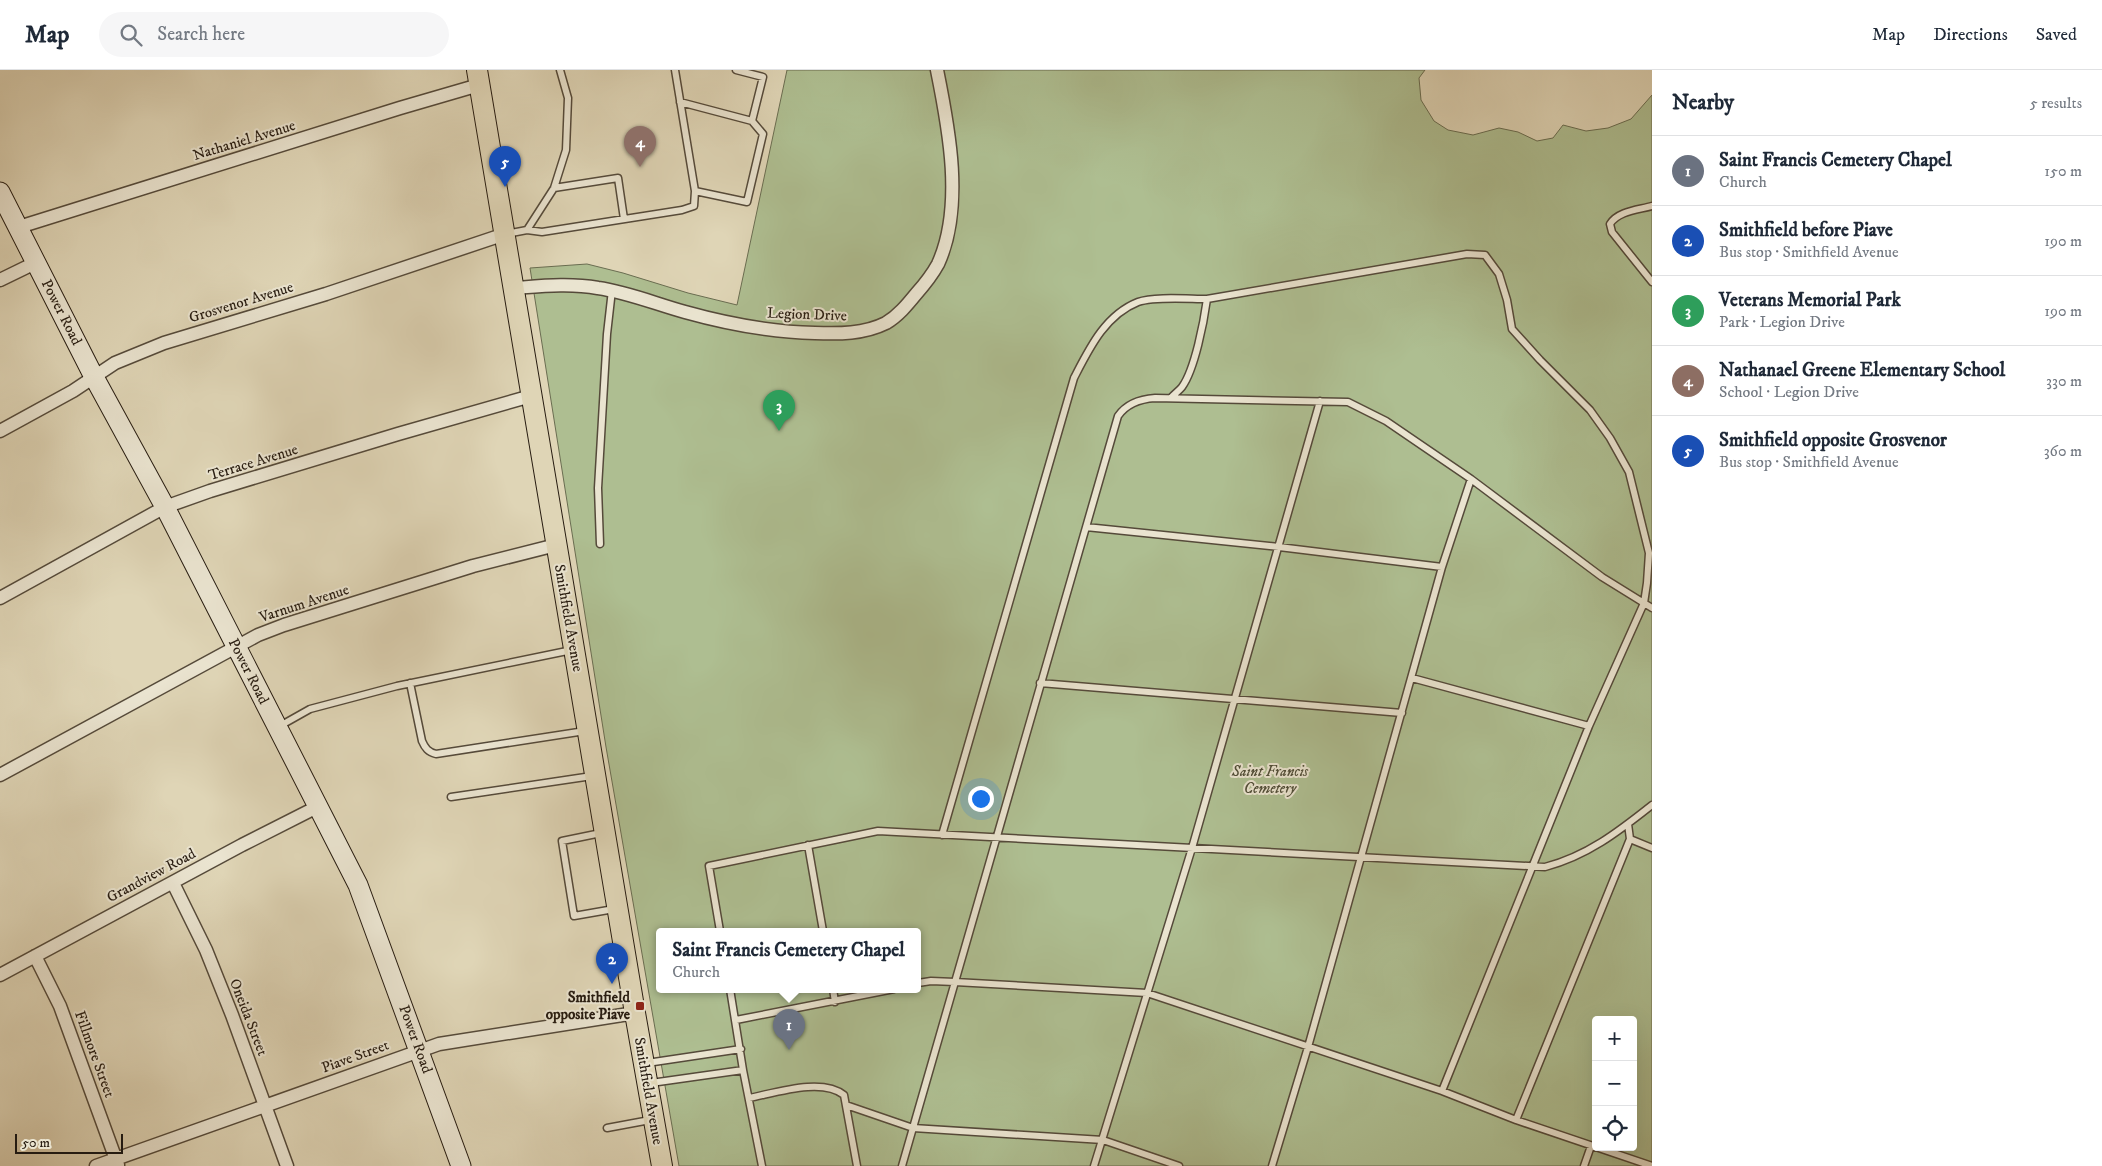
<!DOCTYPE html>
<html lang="en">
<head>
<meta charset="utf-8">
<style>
  :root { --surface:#fff; --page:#f6f6f7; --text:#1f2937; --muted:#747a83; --line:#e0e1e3; --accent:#2563eb }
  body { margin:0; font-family:"IM FELL DW Pica",serif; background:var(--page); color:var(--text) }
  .controls { position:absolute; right:15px; bottom:15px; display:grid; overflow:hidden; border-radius:5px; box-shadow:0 5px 20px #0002 }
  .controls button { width:45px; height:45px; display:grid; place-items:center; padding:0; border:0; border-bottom:1px solid var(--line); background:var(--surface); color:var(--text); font:25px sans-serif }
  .scale { position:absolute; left:15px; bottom:12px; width:108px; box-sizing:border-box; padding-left:5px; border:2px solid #271c11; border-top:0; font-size:14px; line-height:18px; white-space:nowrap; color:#271c11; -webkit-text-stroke:4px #eae4d0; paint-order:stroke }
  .you { position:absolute; left:980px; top:728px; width:18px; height:18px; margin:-12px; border:4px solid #fff; border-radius:50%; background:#1a73e8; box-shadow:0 0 0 8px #1a73e833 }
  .badge { display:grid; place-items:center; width:32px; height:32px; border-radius:50%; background:var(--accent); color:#fff; font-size:16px; font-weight:700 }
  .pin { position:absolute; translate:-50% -41px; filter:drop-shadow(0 1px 2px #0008) }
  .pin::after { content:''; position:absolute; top:26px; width:18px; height:15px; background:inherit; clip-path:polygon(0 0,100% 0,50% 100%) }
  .popup { position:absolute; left:656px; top:858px; width:265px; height:65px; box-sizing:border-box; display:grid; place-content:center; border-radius:5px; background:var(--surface); filter:drop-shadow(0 1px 4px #0005); font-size:16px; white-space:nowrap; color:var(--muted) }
  .popup b { font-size:19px; color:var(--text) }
  .popup::after { content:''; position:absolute; left:50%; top:100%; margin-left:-10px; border:10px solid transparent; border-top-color:var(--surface) }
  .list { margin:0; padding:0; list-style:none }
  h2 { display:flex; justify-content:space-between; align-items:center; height:65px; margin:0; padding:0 20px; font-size:21px }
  h2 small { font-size:16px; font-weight:400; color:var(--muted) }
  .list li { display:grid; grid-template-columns:32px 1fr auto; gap:15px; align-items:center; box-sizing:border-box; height:70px; padding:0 20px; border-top:1px solid var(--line) }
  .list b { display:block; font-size:19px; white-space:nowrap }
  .list p { margin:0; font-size:16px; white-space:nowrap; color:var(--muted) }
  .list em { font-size:16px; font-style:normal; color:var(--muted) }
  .icon { flex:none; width:28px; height:28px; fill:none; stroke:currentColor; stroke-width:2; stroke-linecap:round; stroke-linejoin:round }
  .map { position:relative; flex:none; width:1652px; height:1096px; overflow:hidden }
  header { display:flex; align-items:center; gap:30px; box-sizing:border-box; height:70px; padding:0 25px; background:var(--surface); border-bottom:1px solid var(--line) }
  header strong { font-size:24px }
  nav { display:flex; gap:28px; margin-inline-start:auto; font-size:18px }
  .search { width:350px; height:45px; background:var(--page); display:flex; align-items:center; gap:12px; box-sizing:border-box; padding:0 18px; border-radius:28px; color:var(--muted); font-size:19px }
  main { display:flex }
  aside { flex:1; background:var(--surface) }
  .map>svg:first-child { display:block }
  .green { fill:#aebe91; stroke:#6a6d51; fill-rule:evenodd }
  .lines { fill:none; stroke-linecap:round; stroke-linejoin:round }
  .service-casing { stroke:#554a3a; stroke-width:9 }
  .minor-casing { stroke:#554a3a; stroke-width:15 }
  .secondary-casing { stroke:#271c11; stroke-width:21 }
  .primary-casing { stroke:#271c11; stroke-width:22 }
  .service { stroke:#eae4d0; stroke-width:6 }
  .minor { stroke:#eae4d0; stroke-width:12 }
  .secondary { stroke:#eae4d0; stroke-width:19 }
  .primary { stroke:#dfd5b6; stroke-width:20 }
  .poi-dot { fill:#8f2418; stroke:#eae4d0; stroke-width:2 }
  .labels { text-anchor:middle; stroke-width:4; stroke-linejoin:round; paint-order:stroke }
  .street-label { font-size:15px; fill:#271c11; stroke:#eae4d0 }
  .park-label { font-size:15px; font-style:italic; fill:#504d37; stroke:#eae4d0 }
  .poi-label { font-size:15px; font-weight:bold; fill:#271c11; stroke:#eae4d0; text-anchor:end }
</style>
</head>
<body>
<header>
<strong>Map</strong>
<div class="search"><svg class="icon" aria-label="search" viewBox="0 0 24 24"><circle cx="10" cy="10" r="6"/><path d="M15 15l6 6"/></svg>Search here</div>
<nav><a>Map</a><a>Directions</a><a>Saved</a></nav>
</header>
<main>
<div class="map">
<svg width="1652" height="1096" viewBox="0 0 1652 1096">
  <rect width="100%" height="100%" fill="#dfd5b6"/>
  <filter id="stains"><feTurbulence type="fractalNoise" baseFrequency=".004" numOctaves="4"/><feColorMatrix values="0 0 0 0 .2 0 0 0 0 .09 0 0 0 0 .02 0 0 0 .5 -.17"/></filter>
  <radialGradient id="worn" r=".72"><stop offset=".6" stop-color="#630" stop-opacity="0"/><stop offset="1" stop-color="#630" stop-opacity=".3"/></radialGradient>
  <path class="green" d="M787,0H1425L1419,8L1421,30L1434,51L1448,60L1473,65L1499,58L1518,62L1537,71L1553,68L1563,55L1586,61L1608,58L1631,49L1652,25V1096H679L606,677L530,198L587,194L623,203L688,223L737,235ZM660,861H918V919H660ZM1596,950H1633V1077H1596Z"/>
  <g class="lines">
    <defs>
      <path id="service" d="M680,32L752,51L763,7L736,0
        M554,118L618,108L624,149
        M695,121L747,132L763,64L752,51
        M1652,136C1638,140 1618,141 1610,154L1612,162L1652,212
        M527,160L554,118L566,80L568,28L560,0
        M506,164L527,160L542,162L682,140L694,136L695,121L675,0
        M1171,328C1174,324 1179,321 1182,317C1195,299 1204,251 1207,229
        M1086,457L1279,477L1442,497L1471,409
        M600,474L598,418L607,264L612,220
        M1412,608L1589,656
        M410,613L422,671C425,678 428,682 436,684L585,661
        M1040,613L1402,643
        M278,657L310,639L397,616L572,580
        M451,727L592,706
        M1628,754L1630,769L1652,778
        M601,763L562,771L574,846L614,839
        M942,765L1074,308C1089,279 1105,245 1138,232C1154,226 1189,229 1207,229L1467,184L1485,185L1499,204L1507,230L1512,259L1540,290L1590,340L1610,368L1629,402L1649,483L1647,513L1644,533L1589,656L1442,1021
        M808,775L823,861
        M720,861L709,796L878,761L1545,797C1587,786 1618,762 1652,735
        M918,913L931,911L955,912L1147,923L1442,1021L1516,1050L1652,1096
        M730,919L743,1000L762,1096
        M833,919L835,932
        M736,950L894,919
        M647,993L741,979
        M651,1013L743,1000
        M749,1028C775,1023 822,1007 844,1025L857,1096
        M846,1035L913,1058L1103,1070L1179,1096
        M1516,1050L1630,769
        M607,1058L650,1050
        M902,1096L1118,346C1127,333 1140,329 1155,328L1348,332L1386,351L1471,409L1602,507L1652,538
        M1094,1096L1192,778L1320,331
        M1272,1096L1308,977L1442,497
        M1584,1096L1591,1076"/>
      <path id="minor" d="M19,157L400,38L479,15
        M0,210L37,192
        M515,218C542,216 570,213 598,218C627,222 656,234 685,242C728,254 771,262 815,263C839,264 864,264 886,253C898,246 907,235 916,224C924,215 932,205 938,194C964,137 949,59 937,0
        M0,361L73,321L115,293L164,273L326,224L505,164
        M0,528L165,437L210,421L398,364L531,326
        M0,705L258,565L284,555L473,496L556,475
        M173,813L206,880L232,945L287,1096
        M35,886L60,936L118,1095
        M0,905L242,775L319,736
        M96,1096L439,974L635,943"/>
      <path id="secondary" d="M0,122L94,307L165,437L358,815L461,1096"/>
      <path id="primary" d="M477,0L635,943L662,1096"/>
    </defs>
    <use href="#service" class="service-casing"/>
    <use href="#minor" class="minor-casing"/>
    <use href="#secondary" class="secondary-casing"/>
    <use href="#primary" class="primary-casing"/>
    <use href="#service" class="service"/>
    <use href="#minor" class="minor"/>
    <use href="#secondary" class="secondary"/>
    <use href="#primary" class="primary"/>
  </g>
  <rect class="poi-dot" x="635" y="931" width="10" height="10" rx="2.5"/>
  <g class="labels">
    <g class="street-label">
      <text transform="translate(244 70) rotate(-17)" y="5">Nathaniel Avenue</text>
      <text transform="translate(241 232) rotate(-17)" y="5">Grosvenor Avenue</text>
      <text transform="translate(62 242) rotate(63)" y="5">Power Road</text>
      <text transform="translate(807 244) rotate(2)" y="5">Legion Drive</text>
      <text transform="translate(253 392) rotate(-17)" y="5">Terrace Avenue</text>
      <text transform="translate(304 533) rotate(-18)" y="5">Varnum Avenue</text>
      <text transform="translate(569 548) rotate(80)" y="5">Smithfield Avenue</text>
      <text transform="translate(249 601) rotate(63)" y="5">Power Road</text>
      <text transform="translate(151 805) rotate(-28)" y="5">Grandview Road</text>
      <text transform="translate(249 947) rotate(69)" y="5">Oneida Street</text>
      <text transform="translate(416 969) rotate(70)" y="5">Power Road</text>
      <text transform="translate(95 984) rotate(70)" y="5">Fillmore Street</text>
      <text transform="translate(355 986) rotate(-20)" y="5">Piave Street</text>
      <text transform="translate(649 1021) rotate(80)" y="5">Smithfield Avenue</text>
    </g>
    <g class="park-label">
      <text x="1270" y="706">Saint Francis<tspan x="1270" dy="17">Cemetery</tspan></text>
    </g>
    <g class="poi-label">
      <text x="630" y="932">Smithfield<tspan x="630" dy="17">opposite Piave</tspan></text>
    </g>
  </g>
  <rect width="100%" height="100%" filter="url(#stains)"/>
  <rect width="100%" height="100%" fill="url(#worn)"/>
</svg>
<div class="controls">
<button>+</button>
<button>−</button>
<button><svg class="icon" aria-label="locate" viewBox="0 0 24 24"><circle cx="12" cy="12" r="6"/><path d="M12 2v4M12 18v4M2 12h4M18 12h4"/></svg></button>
</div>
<div class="scale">50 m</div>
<div class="you"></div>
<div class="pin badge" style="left:789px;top:980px;background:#6b7280">1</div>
<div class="popup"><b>Saint Francis Cemetery Chapel</b>Church</div>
<div class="pin badge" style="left:612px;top:914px;background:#1a4fb4">2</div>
<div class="pin badge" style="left:779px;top:361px;background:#2e9e5b">3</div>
<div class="pin badge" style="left:640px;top:97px;background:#8d6e63">4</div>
<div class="pin badge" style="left:505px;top:117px;background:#1a4fb4">5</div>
</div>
<aside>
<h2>Nearby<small>5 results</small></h2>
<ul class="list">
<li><span class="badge" style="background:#6b7280">1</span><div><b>Saint Francis Cemetery Chapel</b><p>Church</p></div><em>150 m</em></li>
<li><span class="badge" style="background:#1a4fb4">2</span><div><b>Smithfield before Piave</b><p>Bus stop · Smithfield Avenue</p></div><em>190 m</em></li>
<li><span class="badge" style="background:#2e9e5b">3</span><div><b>Veterans Memorial Park</b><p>Park · Legion Drive</p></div><em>190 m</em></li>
<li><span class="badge" style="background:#8d6e63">4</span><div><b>Nathanael Greene Elementary School</b><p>School · Legion Drive</p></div><em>330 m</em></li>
<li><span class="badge" style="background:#1a4fb4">5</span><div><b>Smithfield opposite Grosvenor</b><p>Bus stop · Smithfield Avenue</p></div><em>360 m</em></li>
</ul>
</aside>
</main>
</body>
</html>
